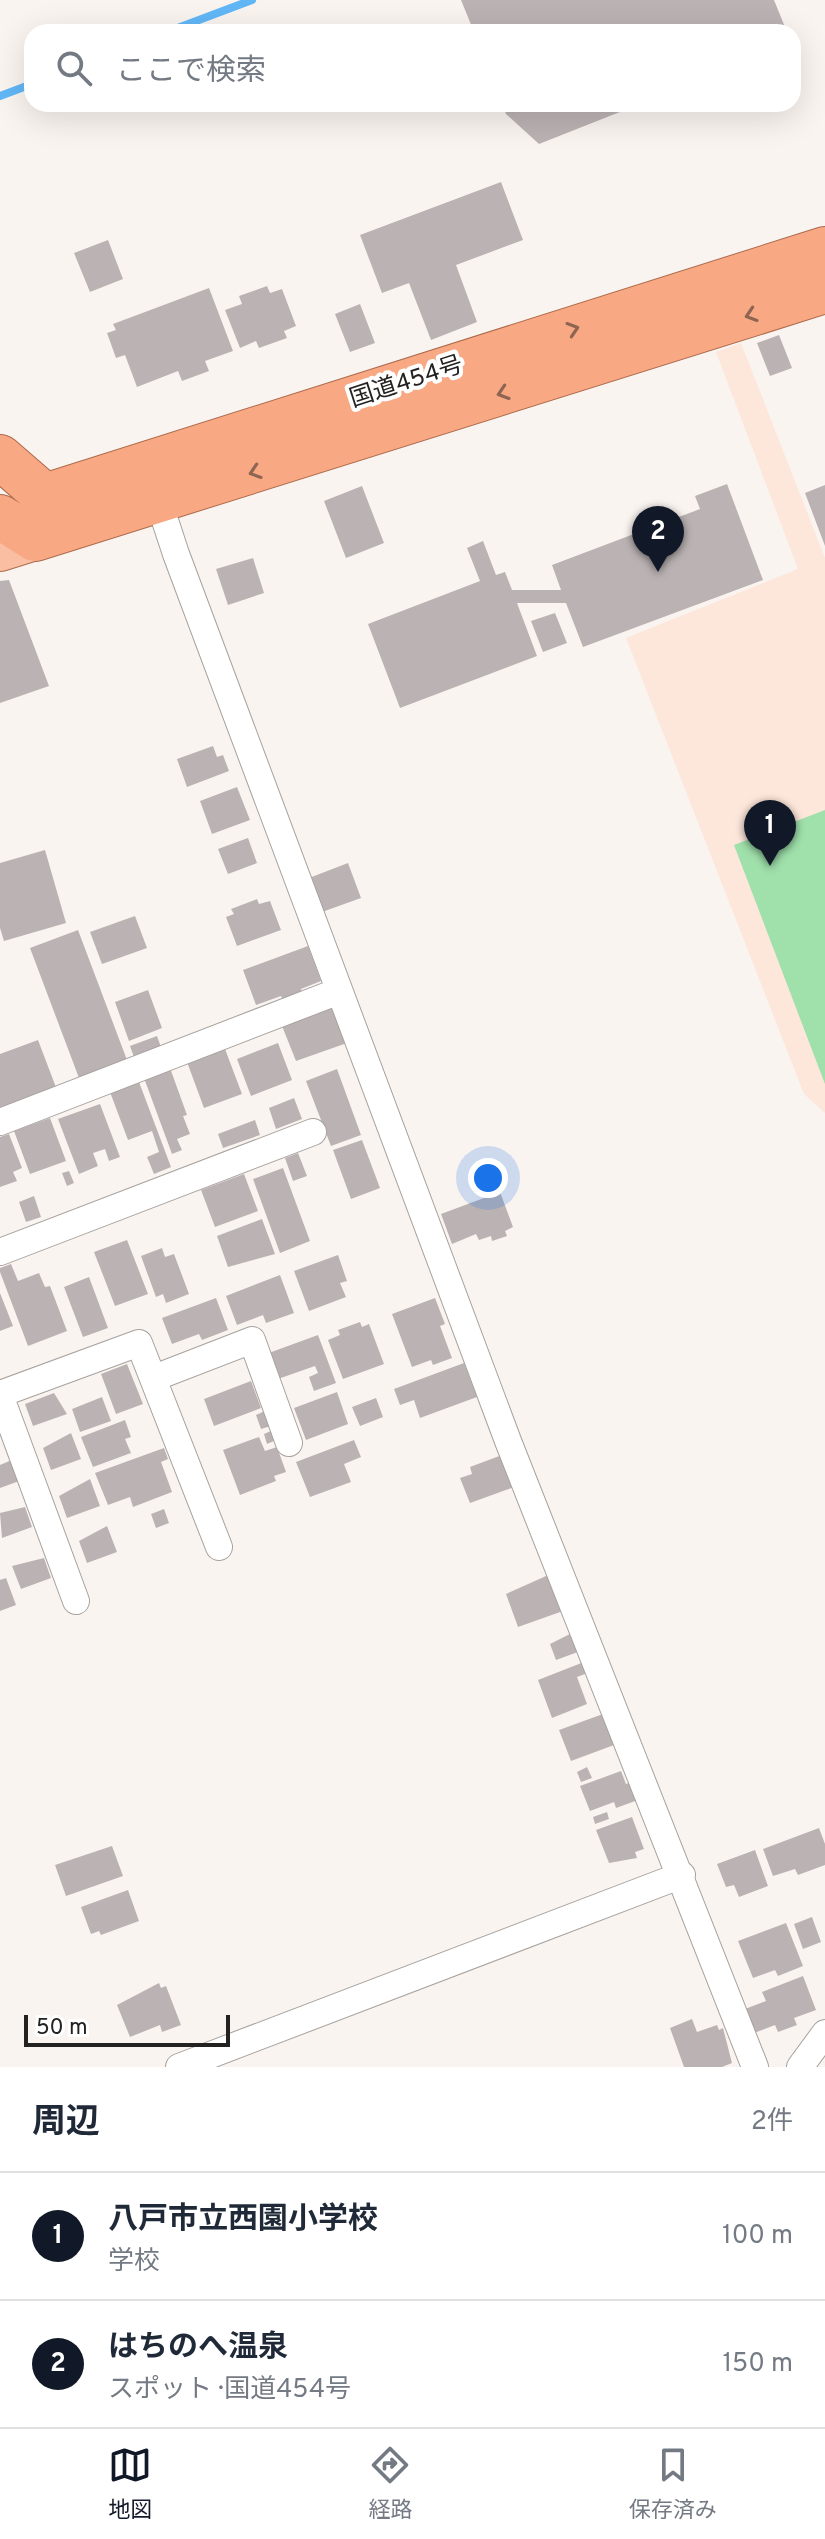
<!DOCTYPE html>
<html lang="ja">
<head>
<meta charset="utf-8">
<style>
  :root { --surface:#fff; --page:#f2f2f3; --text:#1f2937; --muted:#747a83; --line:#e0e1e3; --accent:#111827 }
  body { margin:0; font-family:Overpass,"Noto Sans JP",sans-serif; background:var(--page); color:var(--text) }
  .scale { position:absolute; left:24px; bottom:20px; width:206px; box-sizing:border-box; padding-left:8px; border:4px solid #242220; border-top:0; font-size:22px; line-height:28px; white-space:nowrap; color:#242220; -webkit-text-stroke:6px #fff; paint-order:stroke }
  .you { position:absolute; left:488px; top:1178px; width:28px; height:28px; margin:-20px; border:6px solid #fff; border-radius:50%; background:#1a73e8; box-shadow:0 0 0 12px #1a73e833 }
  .badge { display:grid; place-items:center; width:52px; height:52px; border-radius:50%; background:var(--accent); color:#fff; font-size:26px; font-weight:700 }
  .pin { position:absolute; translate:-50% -66px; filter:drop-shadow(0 2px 4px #0008) }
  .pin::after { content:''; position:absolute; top:42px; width:28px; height:24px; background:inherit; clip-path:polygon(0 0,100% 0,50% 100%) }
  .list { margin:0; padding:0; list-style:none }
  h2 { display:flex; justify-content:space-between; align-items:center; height:104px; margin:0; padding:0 32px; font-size:34px }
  h2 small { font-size:26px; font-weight:400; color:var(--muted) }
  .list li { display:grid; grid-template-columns:52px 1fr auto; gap:24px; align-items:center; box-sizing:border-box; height:128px; padding:0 32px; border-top:2px solid var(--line) }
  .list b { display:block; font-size:30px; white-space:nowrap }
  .list p { margin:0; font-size:26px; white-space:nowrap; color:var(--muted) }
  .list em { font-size:26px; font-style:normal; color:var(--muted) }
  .icon { flex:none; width:44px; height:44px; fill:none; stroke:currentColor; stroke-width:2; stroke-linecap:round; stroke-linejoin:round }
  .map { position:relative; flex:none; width:825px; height:2067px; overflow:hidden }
  .search { position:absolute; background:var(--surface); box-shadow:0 8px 32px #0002; left:24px; right:24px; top:24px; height:88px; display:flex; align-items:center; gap:20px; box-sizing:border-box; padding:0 28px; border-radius:24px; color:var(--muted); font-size:30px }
  .sheet { height:360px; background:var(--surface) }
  nav { display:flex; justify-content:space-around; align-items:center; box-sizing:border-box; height:112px; border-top:2px solid var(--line); background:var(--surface); font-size:22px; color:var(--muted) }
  nav a { display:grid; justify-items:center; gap:4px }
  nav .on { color:var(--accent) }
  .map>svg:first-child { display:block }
  .education { fill:#fde6da }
  .green { fill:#9fe0ab }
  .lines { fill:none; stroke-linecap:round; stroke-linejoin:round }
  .stream { stroke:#61b7f6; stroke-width:8 }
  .building { fill:#bbb3b3 }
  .minor-casing { stroke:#a7a29e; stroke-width:28 }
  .primary-casing { stroke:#ac6b4c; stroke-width:44 }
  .trunk-casing { stroke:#ac6b4c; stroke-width:46 }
  .minor { stroke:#fff; stroke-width:26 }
  .primary { stroke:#fabea2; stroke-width:42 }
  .trunk { stroke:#f8a883; stroke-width:44 }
  .oneway { stroke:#8e6552 }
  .labels { text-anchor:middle; stroke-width:8; stroke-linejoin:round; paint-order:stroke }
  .street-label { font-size:24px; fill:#242220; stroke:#fff }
</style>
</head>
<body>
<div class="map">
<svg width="825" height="2067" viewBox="0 0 825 2067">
  <rect width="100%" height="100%" fill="#faf4f0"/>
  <path class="education" d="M741,343L825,558V1113L804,1094L626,638L798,569L716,352Z"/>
  <path class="green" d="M825,810V1084L734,845Z"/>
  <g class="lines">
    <path class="stream" d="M167,32L252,0
      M0,96L32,84"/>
  </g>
  <path class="building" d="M461,0H774L787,32H474Z
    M502,104H640L539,144L506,114Z
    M501,182L523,240L456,265L477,322L431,340L409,283L382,293L360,235Z
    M108,240L123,279L90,292L74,253Z
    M267,286L270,293L282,289L296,326L284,331L287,338L259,348L256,341L240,348L225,310L242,304L239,296Z
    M209,288L233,351L205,361L209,371L182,381L178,371L137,387L125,355L116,358L107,333L116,330L113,324Z
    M360,304L375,343L350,352L335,314Z
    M779,335L792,368L770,376L757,343Z
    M727,484L763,580L583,647L566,603H517L537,656L400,708L368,624L480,581L467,548L483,541L496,575L505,572L512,590H561L552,565L700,509L695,496Z
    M825,485V546L805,493Z
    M362,486L384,543L346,558L324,501Z
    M253,558L264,593L228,605L216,569Z
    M9,580L49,686L0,703V581Z
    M555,613L567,643L543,652L531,621Z
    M213,746L217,757L223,755L229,771L187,787L177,759Z
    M237,787L250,820L212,834L200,801Z
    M248,838L257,863L228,874L218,849Z
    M45,850L66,923L4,941L0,928V863Z
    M348,863L361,898L322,912L309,878Z
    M257,899L259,904L270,901L281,930L237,946L226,917L234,914L231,909Z
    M135,916L147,948L102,964L90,932Z
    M78,930L127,1060L79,1078L30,948Z
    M308,946L321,981L301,989L302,994L283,1001L281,996L256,1005L243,970Z
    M148,990L162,1028L129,1041L115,1002Z
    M333,1007L347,1043L296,1061L282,1026Z
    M157,1036L162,1050L135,1060L130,1046Z
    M38,1040L57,1090L0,1111V1054Z
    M278,1043L292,1080L251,1096L237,1059Z
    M225,1049L242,1094L204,1108L187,1062Z
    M170,1068L187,1115L183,1116L190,1134L177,1139L182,1150L172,1154L144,1078Z
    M337,1069L361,1135L331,1146L306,1081Z
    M139,1082L171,1167L154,1174L147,1157L159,1152L152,1131L128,1140L110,1092Z
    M294,1098L302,1119L276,1129L269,1108Z
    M100,1104L120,1157L109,1161L105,1149L93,1153L98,1166L79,1174L58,1119Z
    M50,1118L66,1161L30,1174L14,1131Z
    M255,1120L260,1135L223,1148L218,1134Z
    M9,1134L22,1168L13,1172L17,1181L0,1187V1137Z
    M362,1140L380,1188L351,1199L333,1150Z
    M298,1153L307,1176L293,1181L285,1158Z
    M283,1168L310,1241L280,1253L253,1179Z
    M69,1171L74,1183L67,1186L62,1173Z
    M244,1174L258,1211L215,1227L201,1190Z
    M500,1192L513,1227L505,1231L507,1236L492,1241L491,1236L479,1240L476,1234L452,1244L441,1214Z
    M34,1196L41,1217L26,1222L19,1202Z
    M262,1219L275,1254L228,1267L217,1236Z
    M127,1240L148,1294L115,1306L94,1252Z
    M162,1248L165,1257L174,1254L189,1294L166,1303L163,1294L156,1297L141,1256Z
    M338,1255L347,1281L340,1283L346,1297L309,1311L294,1271Z
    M11,1264L18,1281L39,1273L45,1287L50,1286L67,1331L28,1346L0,1272V1268Z
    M280,1275L294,1313L266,1323L263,1315L237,1325L226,1296Z
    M89,1277L108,1328L83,1337L64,1287Z
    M0,1293L13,1326L0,1331Z
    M216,1298L228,1330L202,1340L199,1334L172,1344L162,1318Z
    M435,1298L445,1324L440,1326L452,1358L433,1365L431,1360L412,1367L392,1314Z
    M360,1322L362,1327L369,1324L384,1364L343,1379L328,1340L340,1335L338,1330Z
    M318,1335L336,1383L314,1391L309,1377L318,1373L315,1366L275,1380L266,1354Z
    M464,1363L477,1397L420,1418L414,1400L400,1405L394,1389Z
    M127,1364L143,1404L116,1414L101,1374Z
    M251,1381L261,1408L214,1426L204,1399Z
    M337,1392L348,1424L306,1440L294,1408Z
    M54,1393L67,1414L33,1426L25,1404Z
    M102,1397L111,1421L80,1432L72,1409Z
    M376,1398L383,1417L360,1426L352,1407Z
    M265,1411L271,1426L261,1429L256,1415Z
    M125,1420L131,1437L125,1439L131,1453L93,1467L81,1437Z
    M271,1431L274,1441L267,1444L264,1434Z
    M71,1433L81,1459L51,1470L43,1448Z
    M259,1437L265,1451L277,1447L286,1472L274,1476L276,1481L240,1495L223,1450Z
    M354,1440L361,1457L344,1464L351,1482L310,1497L296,1462Z
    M164,1448L168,1459L161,1462L172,1492L133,1507L130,1497L108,1505L95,1473Z
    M502,1455L514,1487L470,1503L460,1478L472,1474L470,1467Z
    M14,1459L22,1480L0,1488V1465Z
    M90,1479L100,1506L67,1518L59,1496Z
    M25,1507L32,1527L2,1538L0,1513Z
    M164,1509L169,1523L156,1528L151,1514Z
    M107,1526L117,1552L87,1563L79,1541Z
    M44,1558L51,1578L21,1589L12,1566Z
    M555,1572L563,1611L518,1627L506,1594Z
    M6,1578L16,1605L0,1611V1580Z
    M578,1630L586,1649L556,1660L550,1644Z
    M589,1660L593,1671L577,1677L587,1704L552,1718L538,1680Z
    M603,1714L614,1745L571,1761L559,1730Z
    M587,1767L592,1778L581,1782L577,1772Z
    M621,1771L626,1784L632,1782L638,1800L616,1808L614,1802L590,1811L580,1786Z
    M607,1812L609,1819L595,1824L593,1817Z
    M632,1817L644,1849L635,1852L637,1858L609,1863L596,1830Z
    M819,1828L825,1844V1865L798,1875L795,1869L773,1876L763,1849Z
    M112,1846L123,1876L66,1896L55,1865Z
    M755,1850L768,1886L739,1897L734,1885L726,1887L717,1864Z
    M128,1890L139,1921L101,1935L99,1931L91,1934L81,1907Z
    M812,1917L821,1942L803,1949L794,1924Z
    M786,1923L803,1966L778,1976L775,1970L753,1978L738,1941Z
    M803,1976L816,2010L794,2018L797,2025L778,2032L775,2025L754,2033L745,2009L766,2001L762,1992Z
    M159,1983L161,1988L166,1986L181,2025L162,2032L160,2025L130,2037L117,2005Z
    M692,2019L697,2032L717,2025L719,2030L723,2028L732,2063L722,2067H684L670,2028Z"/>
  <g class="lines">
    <defs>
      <path id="minor" d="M155,490L176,554L508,1441L755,2067
        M0,1122L339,991
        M0,1252L313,1132
        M154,1378L252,1340L289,1443
        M0,1394L139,1343L219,1547
        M0,1395L76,1601
        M179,2067L682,1875
        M800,2067L825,2033"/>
      <path id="primary" d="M0,550L35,539L41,513"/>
      <path id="trunk" d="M0,457L45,496L825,249
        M0,517L35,539L825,291"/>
    </defs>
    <use href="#minor" class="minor-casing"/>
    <use href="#primary" class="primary-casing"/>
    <use href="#trunk" class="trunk-casing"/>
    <use href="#minor" class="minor"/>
    <use href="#primary" class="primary"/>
    <use href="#trunk" class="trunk"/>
  </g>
  <defs><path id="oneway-chevron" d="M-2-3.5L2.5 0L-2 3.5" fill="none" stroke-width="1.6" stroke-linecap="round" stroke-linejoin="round" transform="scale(2)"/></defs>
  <g class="oneway">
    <use href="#oneway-chevron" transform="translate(751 315) rotate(162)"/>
    <use href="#oneway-chevron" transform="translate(573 329) rotate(-18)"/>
    <use href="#oneway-chevron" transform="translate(503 393) rotate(162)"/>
    <use href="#oneway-chevron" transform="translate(255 472) rotate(162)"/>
  </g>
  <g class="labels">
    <g class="street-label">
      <text transform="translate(406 381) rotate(-18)" y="8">国道454号</text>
    </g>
  </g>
</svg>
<div class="scale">50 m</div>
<div class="you"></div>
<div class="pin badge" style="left:770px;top:866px">1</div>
<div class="pin badge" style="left:658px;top:572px">2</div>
<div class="search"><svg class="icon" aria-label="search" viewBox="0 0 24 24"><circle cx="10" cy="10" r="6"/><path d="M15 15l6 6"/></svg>ここで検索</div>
</div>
<section class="sheet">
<h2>周辺<small>2件</small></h2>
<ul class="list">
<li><span class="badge">1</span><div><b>八戸市立西園小学校</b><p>学校</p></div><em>100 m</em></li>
<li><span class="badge">2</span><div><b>はちのへ温泉</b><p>スポット · 国道454号</p></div><em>150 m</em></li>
</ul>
</section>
<nav>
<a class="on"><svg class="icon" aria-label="map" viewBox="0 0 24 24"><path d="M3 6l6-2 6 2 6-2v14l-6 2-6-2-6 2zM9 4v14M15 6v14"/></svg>地図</a>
<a><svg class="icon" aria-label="directions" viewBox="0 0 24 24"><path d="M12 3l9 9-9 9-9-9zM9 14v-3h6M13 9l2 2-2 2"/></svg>経路</a>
<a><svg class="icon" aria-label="saved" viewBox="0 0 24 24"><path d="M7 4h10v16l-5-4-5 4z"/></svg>保存済み</a>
</nav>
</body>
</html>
